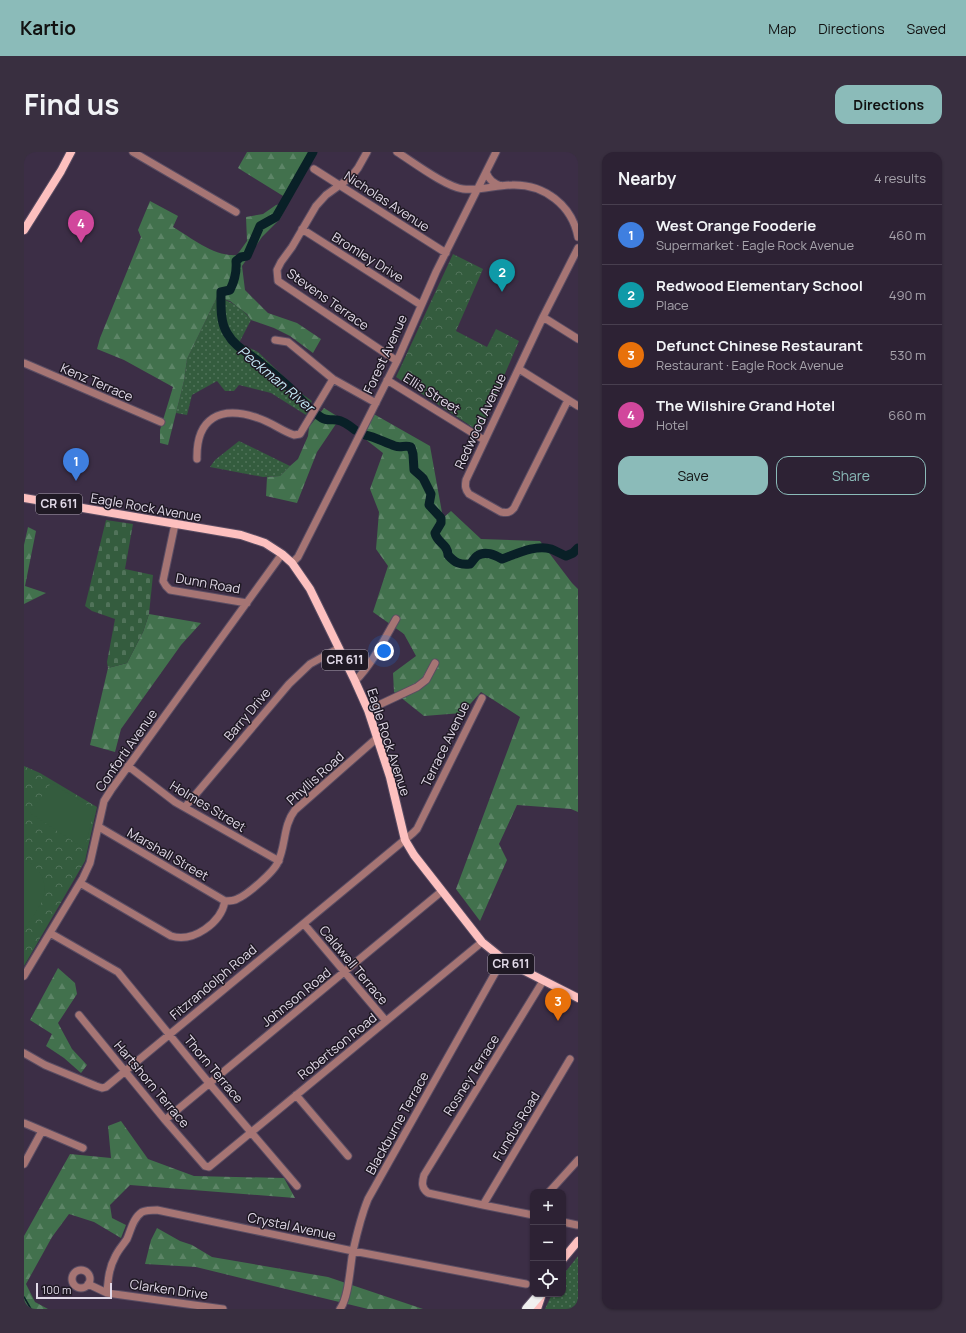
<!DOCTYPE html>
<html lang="en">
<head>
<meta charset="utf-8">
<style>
  :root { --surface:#2d2234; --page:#392f40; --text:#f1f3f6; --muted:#a7a4ac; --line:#483f4f; --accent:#8bbbb9 }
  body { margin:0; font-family:Manrope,sans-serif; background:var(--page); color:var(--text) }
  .controls { position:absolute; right:12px; bottom:12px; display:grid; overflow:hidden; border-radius:8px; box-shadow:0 1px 3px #0004 }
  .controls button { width:36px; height:36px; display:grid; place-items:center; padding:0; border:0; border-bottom:1px solid var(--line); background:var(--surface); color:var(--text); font:20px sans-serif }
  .scale { position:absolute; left:12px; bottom:10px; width:76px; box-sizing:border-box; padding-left:4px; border:2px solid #e1d9e8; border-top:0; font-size:11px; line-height:14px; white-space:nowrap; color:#e1d9e8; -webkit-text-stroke:3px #1f1924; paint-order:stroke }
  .you { position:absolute; left:360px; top:499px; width:14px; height:14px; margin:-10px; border:3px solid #fff; border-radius:50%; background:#1a73e8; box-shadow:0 0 0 6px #1a73e833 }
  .badge { display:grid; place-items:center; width:26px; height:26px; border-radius:50%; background:var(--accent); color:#fff; font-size:13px; font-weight:700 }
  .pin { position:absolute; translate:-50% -33px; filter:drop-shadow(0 1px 2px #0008) }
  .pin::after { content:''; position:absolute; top:21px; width:14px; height:12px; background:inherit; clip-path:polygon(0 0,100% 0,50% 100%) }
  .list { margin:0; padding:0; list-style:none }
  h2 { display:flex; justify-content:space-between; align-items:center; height:52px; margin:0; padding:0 16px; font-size:17px }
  h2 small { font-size:13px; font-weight:400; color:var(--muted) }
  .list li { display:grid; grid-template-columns:26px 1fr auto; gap:12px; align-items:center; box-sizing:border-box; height:60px; padding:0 16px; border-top:1px solid var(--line) }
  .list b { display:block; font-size:15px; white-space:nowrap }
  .list p { margin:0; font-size:13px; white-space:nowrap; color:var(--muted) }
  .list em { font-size:13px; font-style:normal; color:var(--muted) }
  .actions { display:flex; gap:8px; padding:12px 16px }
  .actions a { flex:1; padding:9px 0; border:1px solid var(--accent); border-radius:12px; text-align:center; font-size:14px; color:var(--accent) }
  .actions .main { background:var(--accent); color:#111 }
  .icon { flex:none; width:22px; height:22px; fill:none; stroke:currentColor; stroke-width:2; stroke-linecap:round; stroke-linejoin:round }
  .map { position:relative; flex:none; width:554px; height:1157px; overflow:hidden; border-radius:12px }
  header { display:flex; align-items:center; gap:24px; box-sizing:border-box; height:56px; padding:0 20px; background:var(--accent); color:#111 }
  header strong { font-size:19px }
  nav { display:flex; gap:22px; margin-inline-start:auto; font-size:14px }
  .intro { display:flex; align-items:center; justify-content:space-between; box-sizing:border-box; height:96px; padding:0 24px }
  h1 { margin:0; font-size:28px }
  .button { padding:10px 18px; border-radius:12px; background:var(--accent); color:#111; font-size:14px; font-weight:700 }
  main { display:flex; gap:24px; padding:0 24px }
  aside { flex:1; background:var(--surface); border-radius:12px; box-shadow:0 1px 3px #0004 }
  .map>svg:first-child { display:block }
  .grass { fill:url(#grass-dots) }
  .forest { fill:url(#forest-firs) }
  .cemetery { fill:url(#cemetery-stones) }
  .park { fill:url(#park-crowns) }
  .pitch { fill:#345c3e }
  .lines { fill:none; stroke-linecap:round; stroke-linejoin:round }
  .stream { stroke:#092027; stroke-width:1.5 }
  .river { stroke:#092027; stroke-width:9 }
  .minor-casing { stroke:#5a4d63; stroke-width:9 }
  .major-casing { stroke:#5a4d63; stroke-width:10 }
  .highway-casing { stroke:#5a4d63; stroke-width:12 }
  .minor { stroke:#a67574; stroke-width:7 }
  .major { stroke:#fdc0bf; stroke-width:8 }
  .highway { stroke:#f0f0f0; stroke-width:10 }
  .labels { text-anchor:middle; stroke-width:3; stroke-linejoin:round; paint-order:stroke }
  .shield { fill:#1f1924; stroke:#a79fad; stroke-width:1 }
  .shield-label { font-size:12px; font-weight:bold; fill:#e1d9e8 }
  .street-label { font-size:13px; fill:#e1d9e8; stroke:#1f1924 }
  .water-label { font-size:14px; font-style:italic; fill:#c3e9f6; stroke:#1f1924 }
</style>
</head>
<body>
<header>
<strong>Kartio</strong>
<nav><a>Map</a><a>Directions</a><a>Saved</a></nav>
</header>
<div class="intro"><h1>Find us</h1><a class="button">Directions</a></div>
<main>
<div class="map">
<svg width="554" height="1157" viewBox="0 0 554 1157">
  <defs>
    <pattern id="grass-dots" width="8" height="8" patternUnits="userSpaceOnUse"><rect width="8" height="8" fill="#345c3e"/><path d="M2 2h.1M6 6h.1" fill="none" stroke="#51735a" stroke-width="1.8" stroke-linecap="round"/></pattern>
    <pattern id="forest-firs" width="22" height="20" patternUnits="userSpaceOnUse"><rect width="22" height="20" fill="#42714d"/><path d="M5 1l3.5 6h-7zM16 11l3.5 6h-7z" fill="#5d8567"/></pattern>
    <pattern id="cemetery-stones" width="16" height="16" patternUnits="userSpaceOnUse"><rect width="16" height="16" fill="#345c3e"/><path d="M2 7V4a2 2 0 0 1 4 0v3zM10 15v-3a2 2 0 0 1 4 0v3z" fill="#51735a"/></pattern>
    <pattern id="park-crowns" width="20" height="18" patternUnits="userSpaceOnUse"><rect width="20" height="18" fill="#345c3e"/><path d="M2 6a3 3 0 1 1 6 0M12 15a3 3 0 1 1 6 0" fill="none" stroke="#51735a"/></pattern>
  </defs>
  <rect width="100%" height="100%" fill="#3c2e46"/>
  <path class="grass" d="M193,145C206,149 219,156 227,168L215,191L234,200L278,242L288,249L282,263L247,241L215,233L210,239H201L193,229L168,243L163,263L152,261L160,229L163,207Z
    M215,289L266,314L256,324L239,325L186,315L191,308Z
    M554,1104V1157H521L528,1142H539V1123Z"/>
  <path class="forest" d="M223,0H289L264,47L214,16Z
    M126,49L154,64L149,75C168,86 190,105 213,103L223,89L222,65L239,62L252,53L264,51L256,67L238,85L218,114L221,138L244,161L273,171L297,187L289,201L266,184L250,176L227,168L223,162L206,149L193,145L163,207L160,229L144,293L136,291V278L149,235L100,208L73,197L76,186L117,85L114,78Z
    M300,256L316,266L293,300L273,351L242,344L243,325L256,324L266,314L274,307L284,284L285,275Z
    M348,261L406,294L419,366L427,359L457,387L516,389L548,431L554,437V660L547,657L493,653L475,692L483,708L456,769L432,737L496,565L457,540L438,561L400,564L370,540L369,521L392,504L380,482L349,460L364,414L352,397L355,360L346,337L359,301L336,283Z
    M4,375L12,379L1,434L22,441L0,452V393Z
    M125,462L177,471L157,493L97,577L91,600L66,593L84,516L103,511L119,480Z
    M34,816L51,831L53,842L34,871L48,897L63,913L57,921L40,906L22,894L28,882L6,868Z
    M97,969L124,1007L170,1024L260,1026L271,1046L106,1033L86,1053L88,1066L102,1073L97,1086L70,1070L45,1062L28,1085L2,1132L11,1150L24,1157H0V1084L46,1002L87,1006L84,974Z
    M133,1076L156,1089L168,1093L188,1105L304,1125L399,1157H344L172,1115L121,1112L127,1088Z"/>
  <path class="cemetery" d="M82,368L109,372L101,417L129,423L125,462L119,480L103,511L84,516L83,510L91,467L68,459L61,454Z"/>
  <path class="park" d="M429,102L459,117L432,179L463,195L472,177L495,189L456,280L372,225Z
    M0,614L16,621L73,655L61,709L0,814Z"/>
  <path class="pitch" d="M27,631L70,657L61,697L6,661Z
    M0,707C14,714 25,729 19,746C15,757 6,768 0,778Z"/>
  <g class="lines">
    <path class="stream" d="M0,1145L7,1157"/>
    <path class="river" d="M289,0L252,65L236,74L223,104L217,105L212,109C213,120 211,128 206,138L197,140C197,153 196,170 203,181C212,197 227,202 239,213C249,221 258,228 267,237C276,246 286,259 298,266C303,269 308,267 313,268C320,269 326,274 331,278
      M341,283C352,285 361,291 371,294C377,296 381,293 387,295L389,302L390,318L399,326L407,342L405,353L417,366V371L411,381C413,391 424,392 424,403C431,411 436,413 446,412C449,409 450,406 453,404C461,398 471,403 478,407C492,402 512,392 527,397C532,399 537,402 542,404L549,401L554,396"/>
    <defs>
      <path id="minor" d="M109,0L212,60
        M343,0L334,16L327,25L302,43L292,54L268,95L257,110L253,118L254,129L373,209
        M373,0C389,10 422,35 439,37C456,39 472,33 488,33C520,32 548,53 554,85
        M290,17L422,101
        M462,20C465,28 469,31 477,34
        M278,77L397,153
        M519,165L554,187
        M251,188L264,190L309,227L352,251
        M0,211L137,270
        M495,217L554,254
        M363,228L460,288
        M544,248L490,356C486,361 483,361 477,360L445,342C441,337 441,334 442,328L519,165L554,96
        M173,307C172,266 196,253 234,266C247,270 258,279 270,283L276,282L309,227
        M151,372L139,429L142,434L146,438L223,451
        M268,411L274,405L373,209L412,120L472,0
        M331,529C347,514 361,486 372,467
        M344,558L393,535L402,528L411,511
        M104,614L151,650L255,709
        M161,655L265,532L286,512L315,496
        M75,675L201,749
        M56,731L147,784C169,791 197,771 201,749
        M201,749C205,749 210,749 213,747C223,743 250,720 254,710C262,693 259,673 271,658L353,586
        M280,772L362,869
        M26,781L94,820L185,931L273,1034
        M0,824L59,726L66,711L80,649L87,638L258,402
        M55,863L141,968L181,1014L185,1015L458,790
        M0,901L21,913L72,934L78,936L82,935L389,681L393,677L458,546
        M272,943L324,1004
        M141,968L418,739
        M0,971L59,996
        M0,1012L18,979
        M525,1040L554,1008
        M459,1053L546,907
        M509,1063L459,1053L404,1041C397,1036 398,1030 400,1023L519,829
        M539,1070L553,1073
        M48 1127a9 9 0 1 1 18 0a9 9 0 1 1-18 0Z
        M64,1132L83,1141L199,1157
        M83,1141C84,1128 85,1116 91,1105C94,1098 99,1093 103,1087C107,1078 109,1066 118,1060C123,1058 128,1058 133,1058L329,1099L502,1132
        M316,1157C325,1145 326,1114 329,1099C333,1081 337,1064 344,1047L479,807"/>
      <path id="major" d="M0,78L37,19L47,0
        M0,346L217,383L241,391L258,402L268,411L286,437L331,529L344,558L366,625L381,688L390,703L458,790L479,807L489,813L554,846
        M539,1107L554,1089
        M513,1157L518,1142"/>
      <path id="highway" d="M503,1157L516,1142"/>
    </defs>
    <use href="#minor" class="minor-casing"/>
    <use href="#major" class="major-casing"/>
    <use href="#highway" class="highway-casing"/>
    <use href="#minor" class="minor"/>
    <use href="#major" class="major"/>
    <use href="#highway" class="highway"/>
  </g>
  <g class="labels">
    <g class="shield">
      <rect x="12" y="342" width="46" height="20" rx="3"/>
      <rect x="298" y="498" width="46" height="20" rx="3"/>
      <rect x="464" y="802" width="46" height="20" rx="3"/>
    </g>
    <g class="shield-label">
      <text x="35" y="356">CR 611</text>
      <text x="321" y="512">CR 611</text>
      <text x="487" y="816">CR 611</text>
    </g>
    <g class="street-label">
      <text transform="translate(363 49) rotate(33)" y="5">Nicholas Avenue</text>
      <text transform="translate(344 105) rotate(32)" y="5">Bromley Drive</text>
      <text transform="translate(304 147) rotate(35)" y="5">Stevens Terrace</text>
      <text transform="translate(361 202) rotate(-65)" y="5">Forest Avenue</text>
      <text transform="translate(73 230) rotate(23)" y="5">Kenz Terrace</text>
      <text transform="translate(408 241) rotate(32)" y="5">Ellis Street</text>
      <text transform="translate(456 269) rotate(-65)" y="5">Redwood Avenue</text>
      <text transform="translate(122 355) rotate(10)" y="5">Eagle Rock Avenue</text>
      <text transform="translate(184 431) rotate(10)" y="5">Dunn Road</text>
      <text transform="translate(223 562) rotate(-50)" y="5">Barry Drive</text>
      <text transform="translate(365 590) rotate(72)" y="5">Eagle Rock Avenue</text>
      <text transform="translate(421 592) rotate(-64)" y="5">Terrace Avenue</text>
      <text transform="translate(102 598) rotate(-55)" y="5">Conforti Avenue</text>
      <text transform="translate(291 626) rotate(-42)" y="5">Phyllis Road</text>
      <text transform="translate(184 654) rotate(31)" y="5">Holmes Street</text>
      <text transform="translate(144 702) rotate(30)" y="5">Marshall Street</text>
      <text transform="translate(330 813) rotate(50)" y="5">Caldwell Terrace</text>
      <text transform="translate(189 830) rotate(-40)" y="5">Fitzrandolph Road</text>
      <text transform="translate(272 845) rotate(-39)" y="5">Johnson Road</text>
      <text transform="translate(313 894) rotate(-39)" y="5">Robertson Road</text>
      <text transform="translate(190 917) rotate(50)" y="5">Thorn Terrace</text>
      <text transform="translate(447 923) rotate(-58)" y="5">Rosney Terrace</text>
      <text transform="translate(128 932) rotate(50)" y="5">Hartshorn Terrace</text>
      <text transform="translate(373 971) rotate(-61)" y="5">Blackburne Terrace</text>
      <text transform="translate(492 974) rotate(-59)" y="5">Fundus Road</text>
      <text transform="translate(268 1074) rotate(12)" y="5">Crystal Avenue</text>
      <text transform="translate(145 1137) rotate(8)" y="5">Clarken Drive</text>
    </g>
    <g class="water-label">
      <text transform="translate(252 227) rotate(40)" y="5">Peckman River</text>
    </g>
  </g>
</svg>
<div class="controls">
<button>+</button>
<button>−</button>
<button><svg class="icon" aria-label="locate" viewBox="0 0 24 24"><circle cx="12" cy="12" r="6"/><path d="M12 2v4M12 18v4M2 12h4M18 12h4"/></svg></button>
</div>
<div class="scale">100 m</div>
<div class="you"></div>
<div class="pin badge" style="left:52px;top:329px;background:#3f7fe0">1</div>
<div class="pin badge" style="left:478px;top:140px;background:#0f9aa8">2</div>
<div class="pin badge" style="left:534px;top:869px;background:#e8710a">3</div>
<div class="pin badge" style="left:57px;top:91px;background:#d1479c">4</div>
</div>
<aside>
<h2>Nearby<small>4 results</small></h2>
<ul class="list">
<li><span class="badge" style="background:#3f7fe0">1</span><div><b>West Orange Fooderie</b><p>Supermarket · Eagle Rock Avenue</p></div><em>460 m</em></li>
<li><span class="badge" style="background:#0f9aa8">2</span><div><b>Redwood Elementary School</b><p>Place</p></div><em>490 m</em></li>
<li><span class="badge" style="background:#e8710a">3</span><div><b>Defunct Chinese Restaurant</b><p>Restaurant · Eagle Rock Avenue</p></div><em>530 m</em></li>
<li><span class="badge" style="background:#d1479c">4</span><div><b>The Wilshire Grand Hotel</b><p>Hotel</p></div><em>660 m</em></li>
</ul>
<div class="actions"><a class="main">Save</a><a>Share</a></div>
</aside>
</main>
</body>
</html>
